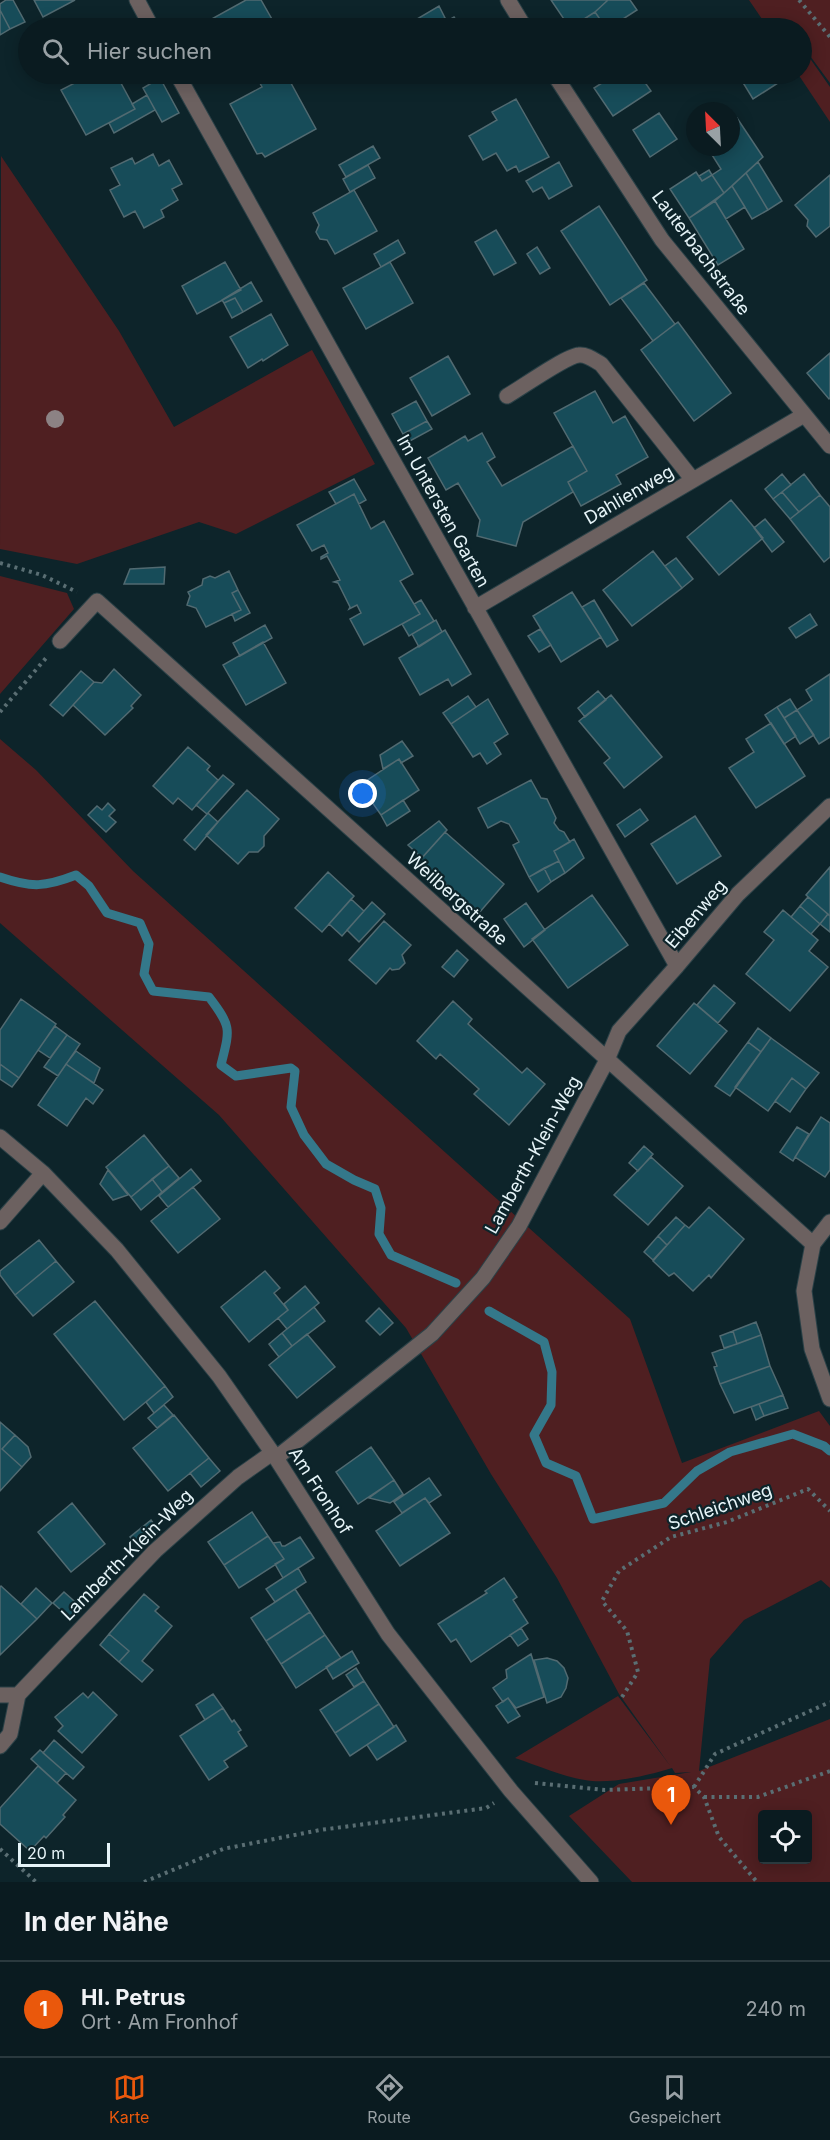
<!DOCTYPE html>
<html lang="de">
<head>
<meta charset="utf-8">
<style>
  :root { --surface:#0a1b20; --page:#132429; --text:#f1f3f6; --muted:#99a1a5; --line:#2a393e; --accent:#ea580c }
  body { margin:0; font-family:Inter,sans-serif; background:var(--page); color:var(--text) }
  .controls { position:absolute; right:18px; bottom:18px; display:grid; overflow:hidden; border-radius:6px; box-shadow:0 3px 15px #0003 }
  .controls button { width:54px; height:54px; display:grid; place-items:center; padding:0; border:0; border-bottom:2px solid var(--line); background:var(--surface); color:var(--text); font:30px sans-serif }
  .compass { position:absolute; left:686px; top:102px; width:54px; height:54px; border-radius:50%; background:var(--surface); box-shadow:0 3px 15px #0003; rotate:336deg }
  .scale { position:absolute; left:18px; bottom:15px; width:92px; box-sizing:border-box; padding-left:6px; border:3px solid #e6f4f8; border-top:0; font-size:16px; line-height:21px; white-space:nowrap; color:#e6f4f8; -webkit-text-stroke:4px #0d242a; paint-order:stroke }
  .you { position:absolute; left:363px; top:794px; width:21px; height:21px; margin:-15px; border:4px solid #fff; border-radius:50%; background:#1a73e8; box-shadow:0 0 0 9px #1a73e833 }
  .badge { display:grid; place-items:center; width:39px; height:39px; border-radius:50%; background:var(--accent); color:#fff; font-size:20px; font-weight:700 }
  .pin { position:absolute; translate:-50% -50px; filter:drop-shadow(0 2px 3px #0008) }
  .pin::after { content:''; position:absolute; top:32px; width:21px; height:18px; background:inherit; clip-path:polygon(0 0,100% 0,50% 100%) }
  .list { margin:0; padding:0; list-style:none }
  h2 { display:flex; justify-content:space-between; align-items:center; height:78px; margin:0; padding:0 24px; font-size:26px }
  h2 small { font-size:20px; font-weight:400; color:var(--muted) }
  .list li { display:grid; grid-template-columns:39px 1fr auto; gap:18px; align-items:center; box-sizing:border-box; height:96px; padding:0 24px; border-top:2px solid var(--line) }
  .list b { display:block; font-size:22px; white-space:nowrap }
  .list p { margin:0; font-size:20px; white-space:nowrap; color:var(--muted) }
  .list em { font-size:20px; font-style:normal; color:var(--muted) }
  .icon { flex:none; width:33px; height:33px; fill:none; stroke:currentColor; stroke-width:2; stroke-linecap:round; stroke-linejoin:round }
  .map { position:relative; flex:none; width:830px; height:1882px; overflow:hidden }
  .search { position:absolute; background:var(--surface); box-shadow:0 3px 15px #0003; left:18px; right:18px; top:18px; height:66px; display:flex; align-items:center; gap:15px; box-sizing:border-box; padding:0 21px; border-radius:33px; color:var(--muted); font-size:22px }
  .sheet { height:174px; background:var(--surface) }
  nav { display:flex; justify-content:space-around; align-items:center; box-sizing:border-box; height:84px; border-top:2px solid var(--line); background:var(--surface); font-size:16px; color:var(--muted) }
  nav a { display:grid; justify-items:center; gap:3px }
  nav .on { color:var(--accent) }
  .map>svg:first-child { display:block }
  .green { fill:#4f1f21; fill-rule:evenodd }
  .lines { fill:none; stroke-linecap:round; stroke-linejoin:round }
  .stream { stroke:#34788a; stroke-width:9 }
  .building { fill:#174c59; stroke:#516a71; stroke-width:1.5 }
  .minor-casing { stroke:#2b4147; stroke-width:17 }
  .path { stroke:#5a6e73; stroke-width:4; stroke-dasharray:3 4.5; stroke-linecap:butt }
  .minor { stroke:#6c6160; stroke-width:15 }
  .tree { fill:#8c8284 }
  .labels { text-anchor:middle; stroke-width:4.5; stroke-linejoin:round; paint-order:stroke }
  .street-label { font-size:18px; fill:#e6f4f8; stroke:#0d242a }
</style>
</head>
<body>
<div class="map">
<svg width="830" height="1882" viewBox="0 0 830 1882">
  <rect width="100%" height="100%" fill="#0d242a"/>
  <path class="green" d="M749,0H830V83L802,45V28H789L784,22L788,28H768Z
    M802,47L830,87V122L798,74H802Z
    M1,156L119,331L174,427L312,350L375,464L236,534L199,522L77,564L0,549Z
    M0,576L67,593L74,609L0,694Z
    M0,739L36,770L133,871L630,1319L682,1463L819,1411L830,1426V1588L821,1580L744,1620L710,1659L699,1771L830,1719V1882H632L569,1816L619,1784L691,1772L675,1773L672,1768C650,1775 615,1783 592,1781C568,1779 539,1766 515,1758L618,1696L671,1767L619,1694L557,1578L491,1474L406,1328L219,1115L0,923ZM762,1814H808V1860H762Z"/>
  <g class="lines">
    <path class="stream" d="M0,877C32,888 45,887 76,875L89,886L107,913L140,923L149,944L144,974L153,991L209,997C232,1027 230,1029 221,1065L236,1076L291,1068L295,1071L291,1107L304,1135L326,1164L354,1180L375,1189L381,1208L379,1234L391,1255L456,1283
      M489,1311L544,1342L552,1372L551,1405L534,1435L546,1463L576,1476L593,1519L664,1503L697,1471L730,1452L793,1434L824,1446L830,1451"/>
  </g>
  <path class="building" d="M6,0H13L25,22L10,29L0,10V4Z
    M34,0H75L43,17Z
    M246,0H261L277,28H212L208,21Z
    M551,0H608L595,12L570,28Z
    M608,0H630L637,10L609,28H606L595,12Z
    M439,6L445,18L422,28L417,19Z
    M0,10L10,29L0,35Z
    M595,12L606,28H570Z
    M454,17L461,28H451L447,21Z
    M445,18L451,28H425Z
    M92,74H116L135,109L86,135L61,90Z
    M255,74H286L316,129L265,157L262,153L257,154L230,104L262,87Z
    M463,74H483L468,82Z
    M598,74H616L604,82Z
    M616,74H639L651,91L613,116L594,88Z
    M754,74H772L778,83L753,99L742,81Z
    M160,78L179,113L162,122L143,88Z
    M147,95L155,110L114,133L109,123L135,109L132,104Z
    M516,99L549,157L519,172L516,166L507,171L496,153L483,160L469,136L497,120L492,112Z
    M659,113L677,139L650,157L633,130Z
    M737,118L763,157L724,193L712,175L721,169L707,147H731V122Z
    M373,146L380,158L346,177L339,165Z
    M153,154L159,166L169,160L182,184L172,189L178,200L161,210L164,217L144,228L135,211L124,217L110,190L120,185L111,168L132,158L135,164Z
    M559,162L572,186L549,199L542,187L533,192L526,181Z
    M758,162L782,201L768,210L746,173Z
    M368,165L375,178L350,192L343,179Z
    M709,170L712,175L702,181L699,176Z
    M696,172L702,181L712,175L724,193L689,218L670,189Z
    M746,173L768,210L752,219L732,186Z
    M830,175V226L816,237L807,226L808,220L795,205Z
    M732,186L745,207L726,219L715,201Z
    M354,190L377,231L335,254L327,240L320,239L316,232L319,225L313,213Z
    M715,201L744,249L718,265L689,218Z
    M599,206L647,280L610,305L561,231Z
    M496,230L516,263L494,275L475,242Z
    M398,240L405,253L381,267L374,254Z
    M537,247L550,268L540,274L527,254Z
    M225,262L241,290L197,314L182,286Z
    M390,262L413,303L366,329L343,288Z
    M251,282L262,301L243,312L235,298L224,303L222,300Z
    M644,283L675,324L653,341L621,298Z
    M235,298L243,312L232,318L224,303Z
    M271,314L288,345L263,361L262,359L248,368L230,337Z
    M678,322L731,393L694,421L641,350Z
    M830,353V398L829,399L807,373Z
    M448,356L470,394L432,416L410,378Z
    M595,391L613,423L625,416L648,457L616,475L621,484L581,506L568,482L587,471L554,413Z
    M416,401L427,421L403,434L392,414Z
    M427,421L432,429L408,442L403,434Z
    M482,433L495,457L487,462L502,486L573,446L587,471L568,482L573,492L523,522L516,546L477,536L480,520L458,483L446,490L428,458L465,436L468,441Z
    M782,474L791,485L773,499L765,489Z
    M804,474L820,495L799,512L782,492Z
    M354,479L366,500L359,504L354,494L336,504L329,492Z
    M782,492L799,512L790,519L773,499Z
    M354,494L371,529L384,521L413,574L400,581L420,614L364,645L350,619L361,613L357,605L349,609L350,607L338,583L334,582L340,580L327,556L321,559V557L328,553L324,545L312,551L297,525Z
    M820,495L830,507V557L824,562L790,519Z
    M731,500L763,538L719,575L687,537Z
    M765,519L784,542L772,552L754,528Z
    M653,551L682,588L632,626L603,590Z
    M676,558L693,579L682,588L665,566Z
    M165,567L164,584H124L130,569Z
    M229,571L238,590L232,593L241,610L206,627L196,608L187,605L190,596L188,592L202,585L203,579L210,576L215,578Z
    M238,590L250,613L235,621L232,614L241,610L232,593Z
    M572,592L601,637L561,662L533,616Z
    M421,600L434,621L409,636L402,624L420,614L414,604Z
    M594,600L618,640L607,647L582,607Z
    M810,614L817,625L796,638L789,628Z
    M436,620L442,632L419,647L412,634Z
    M265,625L272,638L240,656L233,643Z
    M540,629L551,645L539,652L528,636Z
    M445,630L471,674L452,686L448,679L420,695L399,658Z
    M263,642L286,683L246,705L223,665Z
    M114,669L141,695L131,706L133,708L105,735L73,705L94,682L102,683Z
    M81,671L94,682L63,716L50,705Z
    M830,674V737L819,744L797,710L812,700L806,690Z
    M598,691L606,700L585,717L578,708Z
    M611,695L662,757L624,788L604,763L610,758L579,721Z
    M468,696L476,707L451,724L443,713Z
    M488,699L508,734L494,743L501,754L487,764L480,753L473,757L451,724Z
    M790,699L797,710L784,718L777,707Z
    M777,707L796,736L784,744L765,715Z
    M797,710L814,735L800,744L784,718Z
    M771,723L805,776L756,808L729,768L754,752L746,739Z
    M402,741L413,756L401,763L399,759L383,769L380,755Z
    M188,747L210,766L207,770L218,780L192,810L178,798L173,804L153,786Z
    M399,759L419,790L381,815L360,785Z
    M223,775L234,784L207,814L196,805Z
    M531,780L541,798L547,799L556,818L554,823L559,830L564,832L570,842L554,851L559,861L529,877L513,845L519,842L509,824L501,821L488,828L478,808Z
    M247,790L279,819L264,836V846L258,852H249L238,864L206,835Z
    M403,800L410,811L387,826L381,815Z
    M108,803L115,810L109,816L116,822L106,832L88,815L97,806L102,810Z
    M640,809L648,820L625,837L617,825Z
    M208,813L218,822L195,850L184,840Z
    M695,816L721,856L677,884L651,844Z
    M439,821L447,830L422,858L408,845Z
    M445,832L504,884L479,913L419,861Z
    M574,839L584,858L565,873L554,851Z
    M559,861L565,873L551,882L544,868Z
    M830,867V916L806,895Z
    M544,868L551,882L538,892L529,877Z
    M328,872L354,896L322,932L295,908Z
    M592,895L628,945L568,988L532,939Z
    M808,897L828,914L820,924L800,906Z
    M351,899L364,911L342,936L329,924Z
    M372,902L385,914L359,942L347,930Z
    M526,903L545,930L524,947L504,919Z
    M800,906L820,924L811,934L791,917Z
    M783,910L818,940L809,951L828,967L790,1011L746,974L774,940L764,932Z
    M828,914L830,916V932L820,924Z
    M384,921L411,945L402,955L405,963L399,969L392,970L390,968L376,984L349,960Z
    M457,950L468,960L454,977L442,967Z
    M714,985L735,1003L718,1023L697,1005Z
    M21,999L56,1024L19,1078L0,1064V1030Z
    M453,1001L472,1019L468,1024L522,1073L527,1068L545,1084L509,1125L474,1094L479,1089L440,1054L436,1059L417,1041Z
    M694,1003L727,1031L690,1074L657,1046Z
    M55,1026L67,1035L50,1058L38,1050Z
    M758,1028L771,1038L761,1052L748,1042Z
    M67,1035L80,1044L58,1076L44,1067Z
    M771,1038L819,1073L806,1089L792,1078L768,1111L735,1087Z
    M748,1042L761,1052L730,1096L715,1086Z
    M76,1051L100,1068L94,1083L66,1064Z
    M0,1064L19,1078L12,1087L0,1079Z
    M66,1064L103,1090L93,1104L86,1098L67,1126L38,1105Z
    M792,1078L806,1089L790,1112L775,1101Z
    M821,1117L830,1123V1170L825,1177L795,1157Z
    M797,1127L809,1134L793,1161L780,1152Z
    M144,1135L169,1166L131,1197L106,1167Z
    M644,1146L653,1154L638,1171L629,1163Z
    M651,1157L683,1186L648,1225L614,1195Z
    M169,1166L179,1178L162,1192L152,1179Z
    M191,1169L201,1181L168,1207L159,1196Z
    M108,1170L128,1195L113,1200L100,1184Z
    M152,1179L162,1192L141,1210L131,1197Z
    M193,1187L220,1219L178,1253L151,1221Z
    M709,1207L744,1239L711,1278L709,1275L693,1291L674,1273L669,1276L653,1261L685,1225L689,1228Z
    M676,1217L685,1225L667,1245L658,1236Z
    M658,1236L667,1245L653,1260L644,1252Z
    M39,1240L56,1261L15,1295L0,1275V1271Z
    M56,1261L74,1282L33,1316L15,1295Z
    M265,1271L280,1288L274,1293L288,1310L249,1342L221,1307Z
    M305,1286L319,1303L287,1329L278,1318L288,1310L284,1304Z
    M95,1301L165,1386L124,1420L54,1334Z
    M314,1307L325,1321L292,1346L282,1333Z
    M379,1308L393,1323L380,1335L366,1321Z
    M756,1322L761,1335L737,1344L733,1331Z
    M733,1331L737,1344L724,1348L720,1336Z
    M282,1333L292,1346L279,1357L269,1344Z
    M307,1334L335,1367L297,1398L269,1365Z
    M761,1335L770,1366L720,1384L714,1367L717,1366L712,1353Z
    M770,1366L783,1395L734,1413L720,1384Z
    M165,1386L173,1397L154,1413L146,1402Z
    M783,1395L788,1408L764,1416L759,1404Z
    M759,1404L764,1416L756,1420L751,1407Z
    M164,1405L173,1415L157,1428L148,1418Z
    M174,1415L209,1458L168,1491L133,1448Z
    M0,1422L15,1435L2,1449L22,1467L0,1491Z
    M15,1435L28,1447L31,1457L22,1467L2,1449Z
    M371,1447L394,1480L358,1504L336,1472Z
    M209,1458L220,1471L201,1487L190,1473Z
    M429,1478L441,1495L429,1503L425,1498L402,1513L394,1502Z
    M394,1480L403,1494L390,1503L369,1498Z
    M425,1498L450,1533L400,1566L376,1531Z
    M72,1503L105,1544L71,1572L38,1532Z
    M252,1512L268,1536L224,1565L208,1542Z
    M151,1520L159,1531L138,1548L130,1537Z
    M268,1536L284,1559L239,1588L224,1565Z
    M300,1537L314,1558L283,1578L275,1564L284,1559L273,1543L280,1542L282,1546H285Z
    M298,1568L306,1582L275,1602L266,1589Z
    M504,1578L517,1597L513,1600L528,1623L471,1662L456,1639L451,1642L438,1624L487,1593L485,1591Z
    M1,1586L37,1619L0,1655V1587Z
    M36,1588L52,1603L37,1619L21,1604Z
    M295,1589L310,1612L266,1641L251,1618Z
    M64,1592L82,1608L71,1619L53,1603Z
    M144,1594L159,1607L155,1611L172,1626L142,1661L153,1670L142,1682L119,1662L129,1651L109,1634Z
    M310,1612L325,1635L281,1664L266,1641Z
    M521,1628L528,1639L518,1646L510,1635Z
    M109,1634L129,1651L119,1662L100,1645Z
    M325,1635L341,1658L296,1688L281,1664Z
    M352,1651L359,1663L333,1679L326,1667Z
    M531,1654L544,1697L516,1708L508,1698L503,1702L493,1688L507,1678L506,1670Z
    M547,1658L557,1661L564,1668L568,1678L566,1688L561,1697L547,1703L534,1660Z
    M356,1668L364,1681L354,1687L346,1675Z
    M364,1681L379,1704L335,1733L320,1710Z
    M93,1692L117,1715L82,1753L58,1731L63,1726L55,1717L83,1693L88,1698Z
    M213,1694L223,1708L205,1720L196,1705Z
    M508,1698L520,1716L508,1723L496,1706Z
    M379,1704L394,1727L350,1756L335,1733Z
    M223,1708L232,1722L234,1720L241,1730L238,1732L247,1746L224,1761L228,1767L209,1780L180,1736Z
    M396,1725L406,1741L377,1760L367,1745Z
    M54,1740L84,1767L73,1779L43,1753Z
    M40,1750L66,1773L57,1783L31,1759Z
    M38,1766L76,1800L63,1815L65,1817L46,1838L44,1836L30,1851L0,1824V1808Z"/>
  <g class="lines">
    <defs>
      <path id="minor" d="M137,0L152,28
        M508,0L525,28
        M177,74L356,395L677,966
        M554,74L662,240L830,446
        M507,396C521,388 566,356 579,355C587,354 595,361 601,364L693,480
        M475,608L804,415
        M60,641L97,601L813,1244
        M0,1137L43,1173L117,1250L219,1376L276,1458L388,1634L511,1791L591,1882
        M0,1222L43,1173
        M830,1222L813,1244L804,1291L812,1349L830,1399
        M276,1458L432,1334L483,1278L519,1226L607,1060L619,1031L677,966L738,894L830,806
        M0,1695H18
        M0,1746L10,1734L18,1695L155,1551L238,1477L272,1453"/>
    </defs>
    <use href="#minor" class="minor-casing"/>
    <path class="path" d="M799,0L830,37
      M0,563L42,575L77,592
      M0,712L46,658
      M622,1697L638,1672L627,1631L602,1601L619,1571L671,1537L727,1522L808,1489L830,1511
      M535,1783L605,1790L694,1787L704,1797L719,1837L757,1882
      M694,1787L715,1754L830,1702
      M704,1797H758L830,1771
      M0,1849L36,1882
      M144,1882L223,1849L320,1830L486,1808L494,1803"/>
    <use href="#minor" class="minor"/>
  </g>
  <circle class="tree" cx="55" cy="419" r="9"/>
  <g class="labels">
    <g class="street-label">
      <text transform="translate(701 253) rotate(53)" y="6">Lauterbachstraße</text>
      <text transform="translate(629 495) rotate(-30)" y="6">Dahlienweg</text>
      <text transform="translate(443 511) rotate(61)" y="6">Im Untersten Garten</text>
      <text transform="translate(457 899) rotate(42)" y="6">Weilbergstraße</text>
      <text transform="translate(696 914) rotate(-50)" y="6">Eibenweg</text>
      <text transform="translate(533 1155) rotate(-61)" y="6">Lamberth-Klein-Weg</text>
      <text transform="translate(320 1491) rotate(57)" y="6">Am Fronhof</text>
      <text transform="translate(720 1507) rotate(-19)" y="6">Schleichweg</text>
      <text transform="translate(127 1555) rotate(-45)" y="6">Lamberth-Klein-Weg</text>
    </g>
  </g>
</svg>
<div class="controls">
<button><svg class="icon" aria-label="locate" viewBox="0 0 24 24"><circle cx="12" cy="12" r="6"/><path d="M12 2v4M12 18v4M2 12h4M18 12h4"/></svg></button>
</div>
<svg class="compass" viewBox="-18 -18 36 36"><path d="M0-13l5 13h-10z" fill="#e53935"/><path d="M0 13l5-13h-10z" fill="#99a1a5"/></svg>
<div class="scale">20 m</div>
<div class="you"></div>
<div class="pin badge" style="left:671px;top:1825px">1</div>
<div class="search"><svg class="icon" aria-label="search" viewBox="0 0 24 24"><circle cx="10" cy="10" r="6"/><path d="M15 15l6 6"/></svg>Hier suchen</div>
</div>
<section class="sheet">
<h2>In der Nähe<small></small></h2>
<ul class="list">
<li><span class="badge">1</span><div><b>Hl. Petrus</b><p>Ort · Am Fronhof</p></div><em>240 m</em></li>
</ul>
</section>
<nav>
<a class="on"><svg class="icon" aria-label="map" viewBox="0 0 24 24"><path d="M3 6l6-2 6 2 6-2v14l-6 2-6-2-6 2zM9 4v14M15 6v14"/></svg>Karte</a>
<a><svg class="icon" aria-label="directions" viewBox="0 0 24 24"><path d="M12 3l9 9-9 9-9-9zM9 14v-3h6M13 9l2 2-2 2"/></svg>Route</a>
<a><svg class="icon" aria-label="saved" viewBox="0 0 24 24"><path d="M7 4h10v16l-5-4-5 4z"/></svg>Gespeichert</a>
</nav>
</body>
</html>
